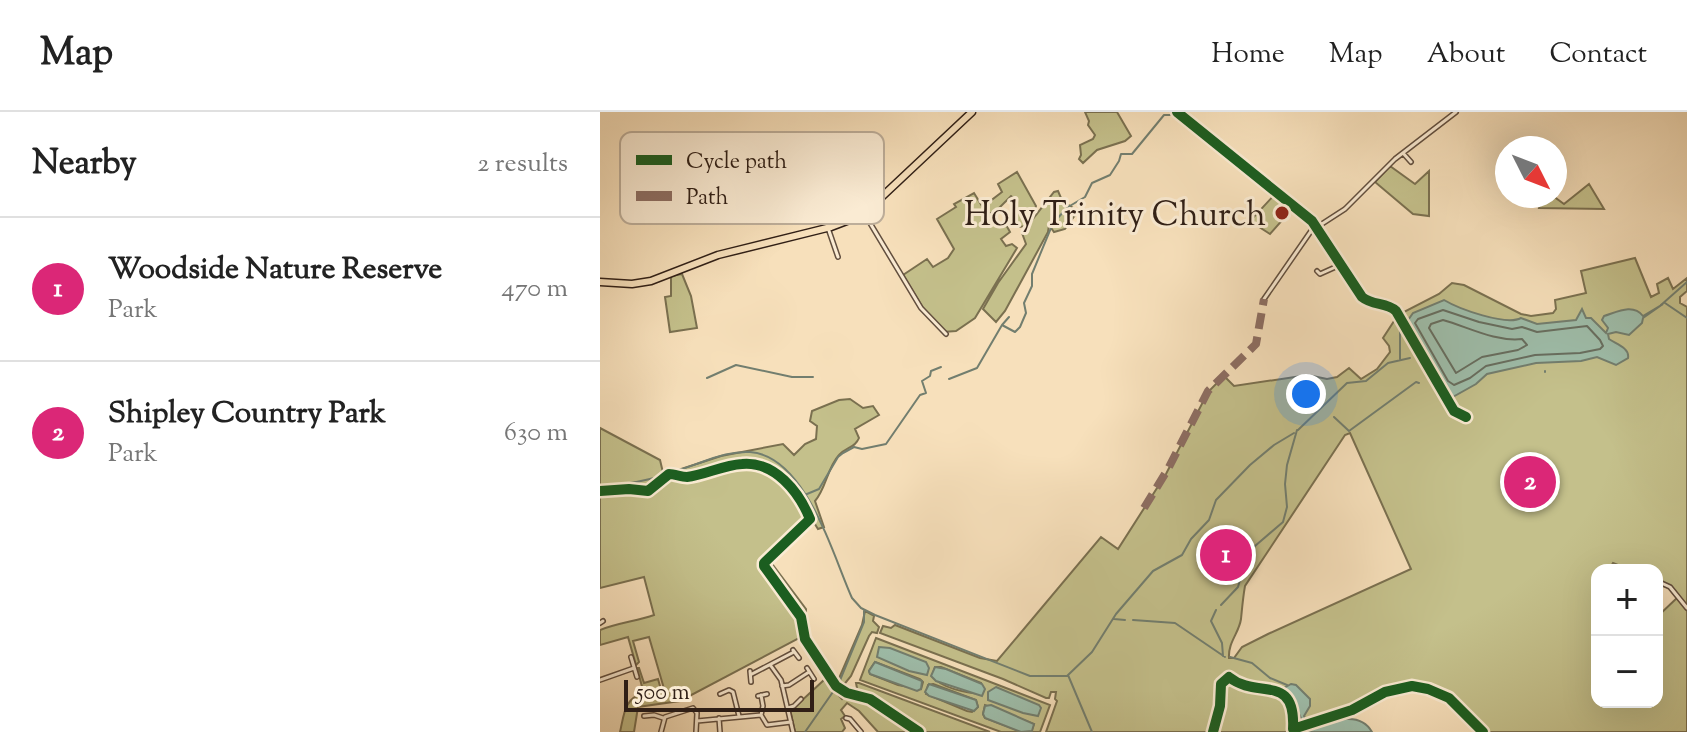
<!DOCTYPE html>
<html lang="en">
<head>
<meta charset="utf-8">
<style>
  :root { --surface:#fff; --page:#f6f6f6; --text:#222; --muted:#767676; --line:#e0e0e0; --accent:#db2777 }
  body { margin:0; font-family:"Sorts Mill Goudy",serif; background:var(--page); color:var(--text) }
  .controls { position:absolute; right:24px; bottom:24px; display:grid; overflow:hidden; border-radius:16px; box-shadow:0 8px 32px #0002 }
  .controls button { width:72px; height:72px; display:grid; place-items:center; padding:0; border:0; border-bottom:2px solid var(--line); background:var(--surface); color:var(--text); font:40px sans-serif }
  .compass { position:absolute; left:895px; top:24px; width:72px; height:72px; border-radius:50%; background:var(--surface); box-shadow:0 8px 32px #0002; rotate:132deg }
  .scale { position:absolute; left:24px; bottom:20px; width:190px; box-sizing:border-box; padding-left:8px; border:4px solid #301f16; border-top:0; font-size:22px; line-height:28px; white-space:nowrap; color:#301f16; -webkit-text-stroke:6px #faebd3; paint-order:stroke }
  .you { position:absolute; left:706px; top:282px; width:28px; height:28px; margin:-20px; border:6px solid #fff; border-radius:50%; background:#1a73e8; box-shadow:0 0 0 12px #1a73e833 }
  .badge { display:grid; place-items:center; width:52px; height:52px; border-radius:50%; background:var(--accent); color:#fff; font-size:26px; font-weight:700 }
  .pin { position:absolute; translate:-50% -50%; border:4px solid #fff; box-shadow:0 2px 8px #0006 }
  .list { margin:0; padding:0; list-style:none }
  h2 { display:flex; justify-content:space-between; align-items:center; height:104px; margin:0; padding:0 32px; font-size:34px }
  h2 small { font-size:26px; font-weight:400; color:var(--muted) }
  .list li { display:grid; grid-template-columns:52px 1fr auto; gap:24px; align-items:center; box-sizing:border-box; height:144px; padding:0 32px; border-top:2px solid var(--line) }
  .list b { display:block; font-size:30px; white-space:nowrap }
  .list p { margin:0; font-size:26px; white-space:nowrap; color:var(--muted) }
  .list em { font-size:26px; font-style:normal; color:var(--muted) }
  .map { position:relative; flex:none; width:1087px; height:620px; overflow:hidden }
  header { display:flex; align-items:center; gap:48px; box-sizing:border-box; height:112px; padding:0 40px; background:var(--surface); border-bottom:2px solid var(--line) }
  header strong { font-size:38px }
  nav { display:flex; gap:44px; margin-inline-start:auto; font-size:28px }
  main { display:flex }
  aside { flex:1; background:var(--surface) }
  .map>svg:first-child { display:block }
  .green { fill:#c4c08b; stroke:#7a7050; stroke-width:2; fill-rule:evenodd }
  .water { fill:#9ebeab; stroke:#727e6f; stroke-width:2 }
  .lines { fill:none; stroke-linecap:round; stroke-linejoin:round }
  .shore { stroke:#676e60; stroke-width:2 }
  .stream { stroke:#727e6f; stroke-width:2 }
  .street-casing { stroke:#624f3f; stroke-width:6 }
  .primary-casing { stroke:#301f16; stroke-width:9 }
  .street { stroke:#faebd3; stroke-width:3 }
  .primary { stroke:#f7e0bb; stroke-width:6 }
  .quiet { stroke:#8d6e63; stroke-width:8; stroke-dasharray:16 8; stroke-linecap:butt }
  .cycleway-casing { stroke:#faebd3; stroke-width:15 }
  .cycleway { stroke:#1b5e20; stroke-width:10 }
  .poi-dot { fill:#8f2418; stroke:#faebd3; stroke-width:3 }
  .labels { text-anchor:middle; stroke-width:6; stroke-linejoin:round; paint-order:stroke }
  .poi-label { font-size:34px; fill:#301f16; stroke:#faebd3; text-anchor:end }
  .key { fill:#faebd3; stroke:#bdae9a; stroke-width:2 }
  .key-label { font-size:22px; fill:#301f16 }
</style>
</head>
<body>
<header>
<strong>Map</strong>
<nav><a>Home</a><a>Map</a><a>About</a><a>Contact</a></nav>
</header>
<main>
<aside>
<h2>Nearby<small>2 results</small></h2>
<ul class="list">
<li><span class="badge">1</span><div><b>Woodside Nature Reserve</b><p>Park</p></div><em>470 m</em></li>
<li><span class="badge">2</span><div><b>Shipley Country Park</b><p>Park</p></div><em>630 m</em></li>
</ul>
</aside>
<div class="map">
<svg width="1087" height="620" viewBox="0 0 1087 620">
  <rect width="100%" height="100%" fill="#f7e0bb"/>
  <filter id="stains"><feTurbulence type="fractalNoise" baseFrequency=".0025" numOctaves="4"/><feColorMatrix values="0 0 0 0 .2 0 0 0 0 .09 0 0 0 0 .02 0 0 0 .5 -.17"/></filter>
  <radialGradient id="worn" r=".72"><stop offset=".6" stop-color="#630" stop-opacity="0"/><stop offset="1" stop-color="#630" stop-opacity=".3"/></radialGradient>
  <path class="green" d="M485,0H517L531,24L525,29L497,38L483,51L479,47L481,43L480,33L493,27L495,23L488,13L489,9Z
    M790,54L815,72L829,59V104L813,102L775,70Z
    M417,60L436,94L432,104L428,106L425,114L420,115L416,109V88L411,84L395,100L391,101L399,113L405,111L410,120L401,127L406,134L412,132L417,136L375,206L356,219L343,220L323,196L303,163L327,147L333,155L348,146L354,137L337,107L356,95L354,92L374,81L382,94L385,93L402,80L398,72Z
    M989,72L1004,97L939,96L942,84H953L964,92Z
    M458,79L464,93L467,92L478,99L465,117L454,120L449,113L448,120L405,199L396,210L383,197L398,171L426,132L422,121L454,80Z
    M677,80L692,92L693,96L670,122L650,109Z
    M1035,146L1051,185L1059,181L1057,172L1068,166L1073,177L1087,166V179L1080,185V191L1087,195V620H881L849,587L816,577L789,581L754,599L703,614L697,620H446L457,589L455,587L456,580H451L449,586H446L403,567L280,521L283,514L291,516L295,513L380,546L397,549L501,425L518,437L566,362L608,280L624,264L634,274L708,263L727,267L737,265L749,256L761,267L777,257L790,240L789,234L783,226L798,203L839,182L852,171L864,173L921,202L931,204L953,201L956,197L955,188L986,181L981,159ZM750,321L811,457L668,522L642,535L634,546H629C628,530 639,521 641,507C642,497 643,485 645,474L745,323ZM1013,451L1030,458H1057V472L1070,476L1078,485L1057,505V590H997V458H1009Z
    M82,162L91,184L97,216L70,220L65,185L71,184V164Z
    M250,287L263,296L273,294L279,303L255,317L259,326C255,336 246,335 239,343C227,356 226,377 215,389L224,415L218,417L213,409L170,449L206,497L205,523L80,589L38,595L34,620H20C24,603 24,585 44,582L37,556H39L44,571L58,567L62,581L65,580L49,525L33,529L39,550L36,553L28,525L0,533V518C17,511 37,509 54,503L44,465L0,476V316L60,348L65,369L82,363L78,358L121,344L183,332L194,343L205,332L216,327L217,314L210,309L212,299L239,288Z
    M265,499L274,504L273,509L279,515L277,521L272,520L269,524L251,564L242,575L239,574L237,571L262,513Z
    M276,526L450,593L440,620H431L434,612L385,593L383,602L385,606L422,620H401L260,568ZM275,550L320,567L323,570L321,577L298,573L270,562L269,559ZM335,555H341L381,571L382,582C366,581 341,576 332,564ZM333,572L376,588L378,595L372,600L367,599L326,582L328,573Z
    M224,568L242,587L249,579L258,581L256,571H259L390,620H278L259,599L247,591L241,598L245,604L241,607L245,616L242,620H195L190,597L197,593Z"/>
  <path class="water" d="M844,188C859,197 906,214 921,206L937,212L976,208L982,197L986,206H991L1006,221L1008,216L1002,208L1004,204C1017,200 1033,191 1043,204L1063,192L1043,206L1042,211L1029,223L1016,220L1008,222L1009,227C1016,232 1030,236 1028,246L1016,253L997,245L981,249L936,251L887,262L876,272L851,286L806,211L813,201Z
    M279,535L290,536L326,550L329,556L327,563L309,559L277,545Z
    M275,550L322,569L321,577L317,579L270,562L269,559Z
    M335,555L346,557L382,572L385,577L382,584L336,569L331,564Z
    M329,572L376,588L378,595L374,599L329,584L325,580Z
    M691,572L696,573L710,587V594L704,604L711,617C730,610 759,597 772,620H706C703,609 692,585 684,576Z
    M396,575L439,593L441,596L438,604L423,601L388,588V580Z
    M391,593L434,612L432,619L421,620L385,606L383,602L385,594Z"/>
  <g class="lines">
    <path class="shore" d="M843,198L879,210L912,217L922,215L937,220L987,214L1000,228L1003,234L1000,237L980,241L935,243L886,254L870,266L854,273L848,269L815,211L818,207Z
      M843,208C868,215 895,230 922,227L927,233L918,238L882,245L856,261L829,216L831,212Z"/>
    <path class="stream" d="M1065,191L1087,206
      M1061,193L1087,170
      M402,213L415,220L420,215L426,201L424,191L432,174V162L453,111L468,95L485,85L492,71L510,63L519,49L521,42H532L564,3H574
      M800,213V247
      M945,259V260
      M107,266L136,253L192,265H213
      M349,267L377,256L402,213L409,205
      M734,305L749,319L816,270L819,271
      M698,318L747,271L766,269L788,251L810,246
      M79,362C144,349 169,327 208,398
      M0,373C37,374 68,362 102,350C117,344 134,339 150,340C206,344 233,444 252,486L261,496L275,503L430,564H467L492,540L516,502L553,459L582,443L591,427L609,408L616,388L650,353L674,333L694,321
      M207,382L219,377L238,345L243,341L254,335L262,337L286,332L320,283L326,281L322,269L330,264L331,259L341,255
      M621,493L638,475L648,440L683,410L687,395L685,372L687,353L697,318
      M616,498L611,509L622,531L623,544
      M514,507L525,508
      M533,508L575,511L625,545
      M630,545L652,551L670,566L687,573
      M468,563L492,620
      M238,573L264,510V499
      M205,620L235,577"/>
    <defs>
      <path id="street" d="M577,0L712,109L762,185C773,194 786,190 796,199L854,299L866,305
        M803,41L811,50
        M264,101L321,196L346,222
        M228,116L238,145
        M717,159L720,162L740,153
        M664,187L711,119L745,97L795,47L856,0
        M1032,457V458
        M1057,469L1070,475L1087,496
        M0,511L3,509
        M193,538L199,546
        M31,545L37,565
        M171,554L181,568L193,620
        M207,556L214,567
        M150,559L151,570
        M152,562L194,540
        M0,568L34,556
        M182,574L189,573L209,560
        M120,582L129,578L133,580L139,604
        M161,583L163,594L161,603L167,613L191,610
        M158,584L167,582
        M188,596L194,594L201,587
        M44,604L54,603L63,606
        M119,606L120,620
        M246,606L250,607L261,620
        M97,609L161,603
        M61,620L65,605L93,596L97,601L96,620"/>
      <path id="primary" d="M0,170L32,172L51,169L118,143L231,115L252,107L272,94L372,0"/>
    </defs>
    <use href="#street" class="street-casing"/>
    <use href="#primary" class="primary-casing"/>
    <use href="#street" class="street"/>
    <use href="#primary" class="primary"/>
    <path class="quiet" d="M544,396L568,357L608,279L656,232L664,187"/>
    <defs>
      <path id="cycleway" d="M577,0L712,109L762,185C773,194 786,190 796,199L854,299L866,305
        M0,379L29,377L48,379L69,362C75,362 81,365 87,365C105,363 123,353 142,352C175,349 199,380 210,407L164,451V454L201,505L205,527L236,574L247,581L270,587L319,620
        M613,620L620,594L621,572L629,565C657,588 696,560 693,617L752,598L785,580L812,574L828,577L849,586L883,620"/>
    </defs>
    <use href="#cycleway" class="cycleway-casing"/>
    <use href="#cycleway" class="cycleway"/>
  </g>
  <circle class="poi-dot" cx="682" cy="101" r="8"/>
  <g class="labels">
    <g class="poi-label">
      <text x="666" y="113">Holy Trinity Church</text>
    </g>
  </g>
  <rect x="20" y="20" width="264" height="92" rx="12" class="key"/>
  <rect x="36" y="43" width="36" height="10" fill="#1b5e20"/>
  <rect x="36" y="79" width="36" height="10" fill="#8d6e63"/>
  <g class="key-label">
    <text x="86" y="56">Cycle path</text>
    <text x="86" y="92">Path</text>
  </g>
  <rect width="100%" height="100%" filter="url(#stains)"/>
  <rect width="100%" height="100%" fill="url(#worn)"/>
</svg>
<div class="controls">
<button>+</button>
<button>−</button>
</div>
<svg class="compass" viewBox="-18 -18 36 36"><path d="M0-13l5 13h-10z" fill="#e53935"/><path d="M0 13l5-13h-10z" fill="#767676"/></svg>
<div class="scale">500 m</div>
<div class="you"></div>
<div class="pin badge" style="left:626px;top:443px">1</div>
<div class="pin badge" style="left:930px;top:370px">2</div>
</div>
</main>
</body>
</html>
